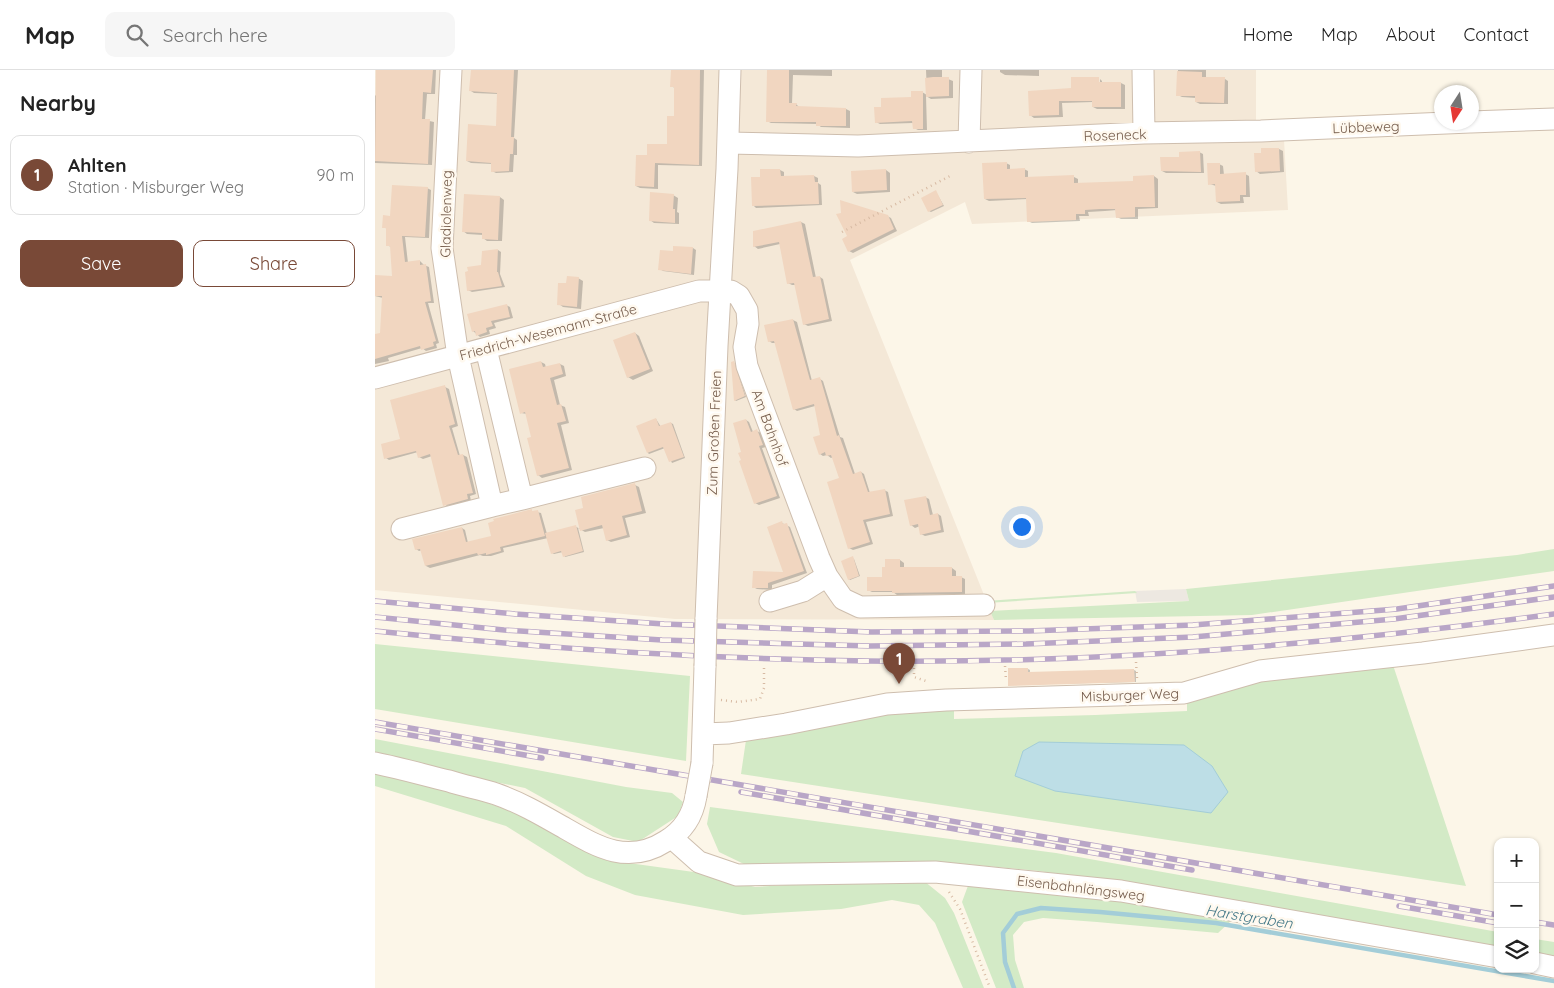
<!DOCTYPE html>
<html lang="en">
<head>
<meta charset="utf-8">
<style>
  :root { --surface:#fff; --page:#f6f6f6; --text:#222; --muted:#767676; --line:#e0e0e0; --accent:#794937 }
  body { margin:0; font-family:Quicksand,sans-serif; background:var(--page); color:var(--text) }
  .controls { position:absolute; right:15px; bottom:15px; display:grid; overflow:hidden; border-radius:10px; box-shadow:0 1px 4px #0004 }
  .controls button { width:45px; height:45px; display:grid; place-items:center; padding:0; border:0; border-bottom:1px solid var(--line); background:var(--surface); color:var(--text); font:25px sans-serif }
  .compass { position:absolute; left:1059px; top:15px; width:45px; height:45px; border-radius:50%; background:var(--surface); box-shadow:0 1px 4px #0004; rotate:192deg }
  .you { position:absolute; left:646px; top:456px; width:18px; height:18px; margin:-12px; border:4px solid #fff; border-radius:50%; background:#1a73e8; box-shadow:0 0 0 8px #1a73e833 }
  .badge { display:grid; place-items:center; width:32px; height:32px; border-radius:50%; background:var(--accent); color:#fff; font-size:16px; font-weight:700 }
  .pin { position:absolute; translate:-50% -41px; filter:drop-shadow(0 1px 2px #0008) }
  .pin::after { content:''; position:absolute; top:26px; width:18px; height:15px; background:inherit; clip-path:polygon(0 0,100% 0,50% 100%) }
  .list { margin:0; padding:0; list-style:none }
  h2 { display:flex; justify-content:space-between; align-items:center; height:65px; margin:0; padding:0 20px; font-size:21px }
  h2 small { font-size:16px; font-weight:400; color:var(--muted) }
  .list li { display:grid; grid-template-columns:32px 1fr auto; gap:15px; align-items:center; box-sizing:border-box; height:80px; margin:0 10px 10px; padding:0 10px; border:1px solid var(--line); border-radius:10px }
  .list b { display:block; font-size:19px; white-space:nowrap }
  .list p { margin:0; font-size:16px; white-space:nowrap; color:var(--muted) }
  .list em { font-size:16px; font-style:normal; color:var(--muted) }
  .actions { display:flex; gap:10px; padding:15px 20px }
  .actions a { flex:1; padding:11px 0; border:1px solid var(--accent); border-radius:10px; text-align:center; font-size:18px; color:var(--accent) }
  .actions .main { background:var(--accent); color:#fff }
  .icon { flex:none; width:28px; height:28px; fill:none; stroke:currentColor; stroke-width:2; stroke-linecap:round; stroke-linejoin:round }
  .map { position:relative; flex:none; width:1179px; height:918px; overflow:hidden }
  header { display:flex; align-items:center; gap:30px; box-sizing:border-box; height:70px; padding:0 25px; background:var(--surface); border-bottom:1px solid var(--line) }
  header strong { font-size:24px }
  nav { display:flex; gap:28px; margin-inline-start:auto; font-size:18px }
  .search { width:350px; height:45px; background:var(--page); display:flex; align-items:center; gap:12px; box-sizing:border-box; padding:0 18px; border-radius:10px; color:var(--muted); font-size:19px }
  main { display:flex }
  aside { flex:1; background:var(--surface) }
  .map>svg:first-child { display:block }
  .residential { fill:#f4e8d7 }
  .industrial { fill:#ede8e1 }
  .green { fill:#d3eac6 }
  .water { fill:#bddee6; stroke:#a3cdd8 }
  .shadow { fill:#0003 }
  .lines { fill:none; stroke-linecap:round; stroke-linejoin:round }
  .stream { stroke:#a3cdd8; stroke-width:4.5 }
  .building { fill:#f1d6c0 }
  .minor-casing { stroke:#cebeae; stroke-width:23 }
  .path { stroke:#d7baa3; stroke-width:2.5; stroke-dasharray:1 4; stroke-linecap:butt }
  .minor { stroke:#fff; stroke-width:21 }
  .rail-casing { stroke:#b9a6c7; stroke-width:5.5 }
  .rail { stroke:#fff9ef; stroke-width:4; stroke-dasharray:11; stroke-linecap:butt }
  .minor-bridge-casing { stroke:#cebeae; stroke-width:23; stroke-linecap:butt }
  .minor-bridge { stroke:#fff; stroke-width:21 }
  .labels { text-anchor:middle; stroke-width:5; stroke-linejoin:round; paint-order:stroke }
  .street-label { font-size:14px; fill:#765d4c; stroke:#fff9ef }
  .water-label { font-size:15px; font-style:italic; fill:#467a89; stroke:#fff9ef }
</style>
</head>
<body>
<header>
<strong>Map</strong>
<div class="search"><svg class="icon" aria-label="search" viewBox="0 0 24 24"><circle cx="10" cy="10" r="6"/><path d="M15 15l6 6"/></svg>Search here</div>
<nav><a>Home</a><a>Map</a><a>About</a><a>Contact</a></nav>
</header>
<main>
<aside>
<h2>Nearby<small></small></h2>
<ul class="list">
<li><span class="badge">1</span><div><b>Ahlten</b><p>Station · Misburger Weg</p></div><em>90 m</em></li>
</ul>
<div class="actions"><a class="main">Save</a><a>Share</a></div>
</aside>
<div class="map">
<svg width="1179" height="918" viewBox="0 0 1179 918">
  <rect width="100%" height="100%" fill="#fcf6e8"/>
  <path class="residential" d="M0,0H881V55L909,70L913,140L597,154L590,132L475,190L619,550L300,549L0,520Z"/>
  <path class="industrial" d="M811,519L814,531L762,532L760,521Z"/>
  <path class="green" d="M1179,479V501L877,545L619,550L615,541L814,531L811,519L1142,485Z
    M760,521L762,523L612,533L611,531Z
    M0,574L315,606L311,691L0,639Z
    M1018,595L1091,816L366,704L371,670L506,642L579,639V649L720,645L812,641V630L891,606Z
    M0,669L251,717L297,723L308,732L303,746L263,772L238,767L150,718L0,688Z
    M0,703L74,719L163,751L239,791L326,803L380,817L491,810L549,811L570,828L579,843L609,918H588L560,853L544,835L517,830L466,839L368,845L260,825L211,806L131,756L0,716Z
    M335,737L681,783L1123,862V880L760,816L664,801L558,791L371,795L344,782L332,754Z
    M594,813L756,829L857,850L843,863L722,852L668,848L649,852L638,865L640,890L649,918H621L587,832Z
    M1160,869L1179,872V890L1160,886Z"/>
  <path class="water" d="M664,672L809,675L837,696L853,722L836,743L680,721L640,706L648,681Z"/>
  <path class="shadow" d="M24,0H61L60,24H52L50,50L59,52L57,95L0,93V26Z
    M97,0H143L139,68L142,70V85H139L138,102L121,103L117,101L118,94L96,93L92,91L122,57L123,24L99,23L96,21Z
    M297,0H329L327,96L283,95V119L265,118L261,116L294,75L300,48V18L296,16Z
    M393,0H457V6L418,5L417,34H421L425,38L471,39L475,41V58L446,57L442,54L396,53L392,51Z
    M551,0H567V9H573L578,11V28L556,29L551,26L552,60H543L539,58L538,53L505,54L501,52L507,38L537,28L547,22L552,25Z
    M625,0H664V6L630,5L625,2Z
    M803,0H831V8L850,9L853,11V34H825L821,32V28L807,27L803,25Z
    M722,9L725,18V9L727,11V13H746L750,15V39H722L718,37V32L687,33L688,47L659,48L655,45L697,19Z
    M904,79L908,81L909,102L885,104L881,101L887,84V80Z
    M824,82L828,84L829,103H791L787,101Z
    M631,93L635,95V100L649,99L653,101V108L699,107L703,109V115L760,113L779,106L783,109V138L763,139V149H746L742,147V140L730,141L713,142L714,146H704L705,151L657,153L653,151V129L614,131L610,129Z
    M844,94L848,96L849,105L870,104L874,106L875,127H868L869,133L846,134L842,132L841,116L835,114Z
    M405,100L409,102V107L439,106L443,108V113L446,115L447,135L381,138L378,135L386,108Z
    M511,100L515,103V122L482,124L478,122Z
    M52,118L56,120L54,168L30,167L33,193L45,191L49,195L54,197L59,233H53L64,273L61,274L62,278L51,281L47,278L13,288L14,291L0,294V265L7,264L8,228L0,226L18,208L16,177L12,175V159L9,157L17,147Z
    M561,122L569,136L556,142L554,141Z
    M298,125L303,128L302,142L304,143V154L279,153L275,150Z
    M125,127L129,130L127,171H112L108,168V165L92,164L88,161Z
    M512,146L516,148L522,161L478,183L474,181Z
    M426,152L430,154L441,208L445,207L448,209L457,251L433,256L429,254L421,215H417L413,213L405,174L383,179L379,176Z
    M318,178L321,180L319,205L288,201L285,199L299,182Z
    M123,180L126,182L125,204L130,217L97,222L93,220L107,196Z
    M203,208L208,211L206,239L188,237L184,234L193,214Z
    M131,235L135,237L138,248L119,253L121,258L114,260L115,264L105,267L98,261Z
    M418,250L422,252L437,311L445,309L448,311L465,367L468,368L480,404L486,402L489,404L495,423L509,420L513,422L518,446L491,452L498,474L478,480L474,478L465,409L458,387L456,388L452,385L448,386L445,384L447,366L440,336L422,341L419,339L401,273H397L394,271Z
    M260,263L264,266L278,301L258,310L253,307Z
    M166,292L170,294L171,298L185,294L189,296L191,306L179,310L185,335L190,337L194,353L186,355L197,400L167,408L163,405L158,368L152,344L146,343Z
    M358,293L360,294L371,327L361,331L360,330Z
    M70,317L74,319L83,356L77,358L85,386L88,385L92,387L101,424L95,426L96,431L72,436L69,434L57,386L48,389L44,387L43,382L14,390L11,388Z
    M281,349L286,357L296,353L298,354L310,388L297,393L290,378L274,384L273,383Z
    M371,350L374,352L378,362L382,361L386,363L391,377L387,378L405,428L384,435L380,433L367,391Z
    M260,415L264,417L271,443L250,448L255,467L236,472L232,470L229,458L210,462L203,458L209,482L190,487L188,482L179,484L177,483L173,468L128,478L129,482L116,486H108L105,485L55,498L51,496L47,480L44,481L41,479L87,458L90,460L93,473L118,467L157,441L166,443L172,464L201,457L206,459Z
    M550,427L554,429L558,445L563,444L566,446L569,462L550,466L546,464L545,456L540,458L536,455Z
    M407,453L415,457L432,503L397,515V520L382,519L378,517L410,503Z
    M477,488L479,489L485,506L475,510L474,509Z
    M525,490L529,493V498H577L581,501V507H586L590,509V524L522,525L518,522H497L493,520L508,508Z
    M653,599L655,600V604L759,600L761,601V612L634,615Z"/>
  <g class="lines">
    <path class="stream" d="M639,918L630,892L628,863L642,844L666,838L725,842L841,853L1179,911"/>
  </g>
  <path class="building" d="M1,0H58L56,23L48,22L47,49H55L53,94L0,91Z
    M96,0H139L136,67H139L138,84H135L134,101L116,102V93L91,91L93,54L121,56L122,23L94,21Z
    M296,0H325L324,95L280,93L279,117L260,116L261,85H272V74H292V46H299V17H295Z
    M392,0H414V33H422L421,36L471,38V56H441V52H391Z
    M802,1L827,2V7H850L849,33L820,32V26H801Z
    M558,7H574V26L551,27L550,8Z
    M696,7H724V12H746V37H717V31H684V45L654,46L653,21L696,18Z
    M536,21H548V59H538L537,51L500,53L499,37H506V28L536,27Z
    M886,78H904L905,101L880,102L879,83H886Z
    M825,81L826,102L786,101L785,87H804V82Z
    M632,92V99L650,98V107L699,105V113L758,111V106L779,105L780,137H760V147L741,148L740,139H725L710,140V144H701V150L652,152L651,128L609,129L607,93Z
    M832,93H845V104L871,102V125H865V131L841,132L840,114L833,115Z
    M385,99H405L406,106L439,105L440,112H443L444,134L377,136L376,107H385Z
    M511,99L512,120L477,122L476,101Z
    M17,115L53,117L50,167L27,166L30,192L45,190V195L51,194L56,231L50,232L61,271L58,272L59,276L46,280L45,276L0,289V264L5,263L7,226H0V205L17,206L15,176H11V158H7L8,145L15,146Z
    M561,120L568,135L553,142L546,128Z
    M275,122L299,124L298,139H300V153L274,151Z
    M89,124L125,126L123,170L107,169V163L87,162Z
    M465,130L513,145L519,159L473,182L467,169L472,166L461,144L466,143Z
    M426,151L438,207L445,206L454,249L428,255L419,213L412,214L404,172L378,177V161Z
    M298,176L318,177L316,204L283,200L285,180L298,181Z
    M123,179L122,202H123L127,216L92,221L90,202L93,201L92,197L106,195L107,181Z
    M192,206L204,207L202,237L182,235L183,213H191Z
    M132,234L135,247L116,251L118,256L111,258L112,262L101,266L100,261L97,262L92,244Z
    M418,249L435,310L445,307L462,366L464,365L478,404L486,401L493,422L510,419L515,444L488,450L495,472L473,479L452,412L464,408L456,385L451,386L450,382L444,385L438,367L445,365L439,334L418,340L399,271L393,272L389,255Z
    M260,262L275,299L252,308L238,270Z
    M166,291L168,297L185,293L188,304L175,308L182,335L186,334L191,351L182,353L194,398L162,406L152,368L156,367L150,342L145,344L134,299Z
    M359,291L370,326L359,331L356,292Z
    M70,315L80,354L74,356L83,385L88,384L98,423L92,424L93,429L68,436L55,384L43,388L41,381L9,389L6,374L25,369L15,330Z
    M281,348L284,356L296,352L309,387L294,392L288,377L272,383L261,356Z
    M371,349L376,362L382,359L388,375L384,376L402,426L379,434L364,391L366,390L363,383L366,382L358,353Z
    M260,413L267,441L247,446L252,465L231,471L227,455L205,461L200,440L208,438L206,427Z
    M551,426L555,445L563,443L566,460L545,465L543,454L535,456L529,430Z
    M157,439V441L163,440L170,466L125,477L126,481L111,485V483L103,485L102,483L50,496L45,479L40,480L37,469L87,457L91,472L116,466L113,453L119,451L118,449Z
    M407,451L408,454L412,453L413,456L429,501L393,513V518H377L378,501L408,502L392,457Z
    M201,455L208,481L188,487L186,481L176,484L170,463Z
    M478,486L484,506L473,510L466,491Z
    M510,489H525V497H577V506H587V522L517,523V521H492V507H507V497H510Z
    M633,598H653V602L759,599L760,612L633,616Z"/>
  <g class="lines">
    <defs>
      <path id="minor" d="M76,0L67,178L83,286L117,436L147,429L111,279
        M768,0L769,63
        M1096,52L1179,49
        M594,72L596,0
        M353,73L483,76L769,63L886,61L1095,52
        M0,308L324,221H356L364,226L372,240L373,254L369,277L372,296L444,488L452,506L468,529L485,537L609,535
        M147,429L270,398
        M27,459L117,436
        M395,531L428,521L452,506
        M331,549L342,276L352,99L355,0
        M328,664L354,663L411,654L512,634L571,630L809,623L885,601L1048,583L1179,565
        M0,693C25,698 49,705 74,711C89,716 106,719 121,724C144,732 165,744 186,756C221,776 252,796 291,771C308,761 318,745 321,726
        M327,693L330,596
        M297,768L324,792L362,805L560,802L746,821L1123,887
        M1160,893L1179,897"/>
    </defs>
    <use href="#minor" class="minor-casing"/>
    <path class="path" d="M467,162L575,106
      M761,592L762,608
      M630,596L631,610
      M539,598V607L554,612
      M346,630L363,632L385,629L389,618V596
      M574,822L585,839L615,918"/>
    <use href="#minor" class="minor"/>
    <defs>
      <path id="rail" d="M0,531L140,544L289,554L496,562L654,561L818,555L1022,539L1179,516
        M0,547L129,560L287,570L495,576L651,574L818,567L1019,549L1179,527
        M0,561C163,578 328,589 492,591C721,594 952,575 1179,544
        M0,652L1123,845
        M0,659L167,688
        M366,722L817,800
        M1024,836L1123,853
        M1160,852L1179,855"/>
    </defs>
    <use href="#rail" class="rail-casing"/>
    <use href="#rail" class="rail"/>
    <defs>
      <path id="minor-bridge" d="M330,596L331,549
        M321,726L327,693"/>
    </defs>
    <use href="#minor-bridge" class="minor-bridge-casing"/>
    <use href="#minor-bridge" class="minor-bridge"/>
  </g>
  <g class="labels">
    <g class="street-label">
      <text transform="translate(991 57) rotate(-2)" y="5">Lübbeweg</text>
      <text transform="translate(740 65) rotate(-2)" y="5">Roseneck</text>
      <text transform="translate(71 144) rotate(-89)" y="5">Gladiolenweg</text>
      <text transform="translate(173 262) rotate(-15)" y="5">Friedrich-Wesemann-Straße</text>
      <text transform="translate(395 358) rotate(70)" y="5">Am Bahnhof</text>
      <text transform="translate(339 363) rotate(-88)" y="5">Zum Großen Freien</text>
      <text transform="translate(755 625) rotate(-2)" y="5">Misburger Weg</text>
      <text transform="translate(706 818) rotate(7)" y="5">Eisenbahnlängsweg</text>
    </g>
    <g class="water-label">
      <text transform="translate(874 847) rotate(9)" y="5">Harstgraben</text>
    </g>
  </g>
</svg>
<div class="controls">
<button>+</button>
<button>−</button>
<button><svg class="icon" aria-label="layers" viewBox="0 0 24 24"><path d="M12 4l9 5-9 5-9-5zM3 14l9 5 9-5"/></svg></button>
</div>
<svg class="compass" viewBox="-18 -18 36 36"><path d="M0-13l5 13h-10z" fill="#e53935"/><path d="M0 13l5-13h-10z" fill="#767676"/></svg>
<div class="you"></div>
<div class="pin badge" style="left:524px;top:614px">1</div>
</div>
</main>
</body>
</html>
